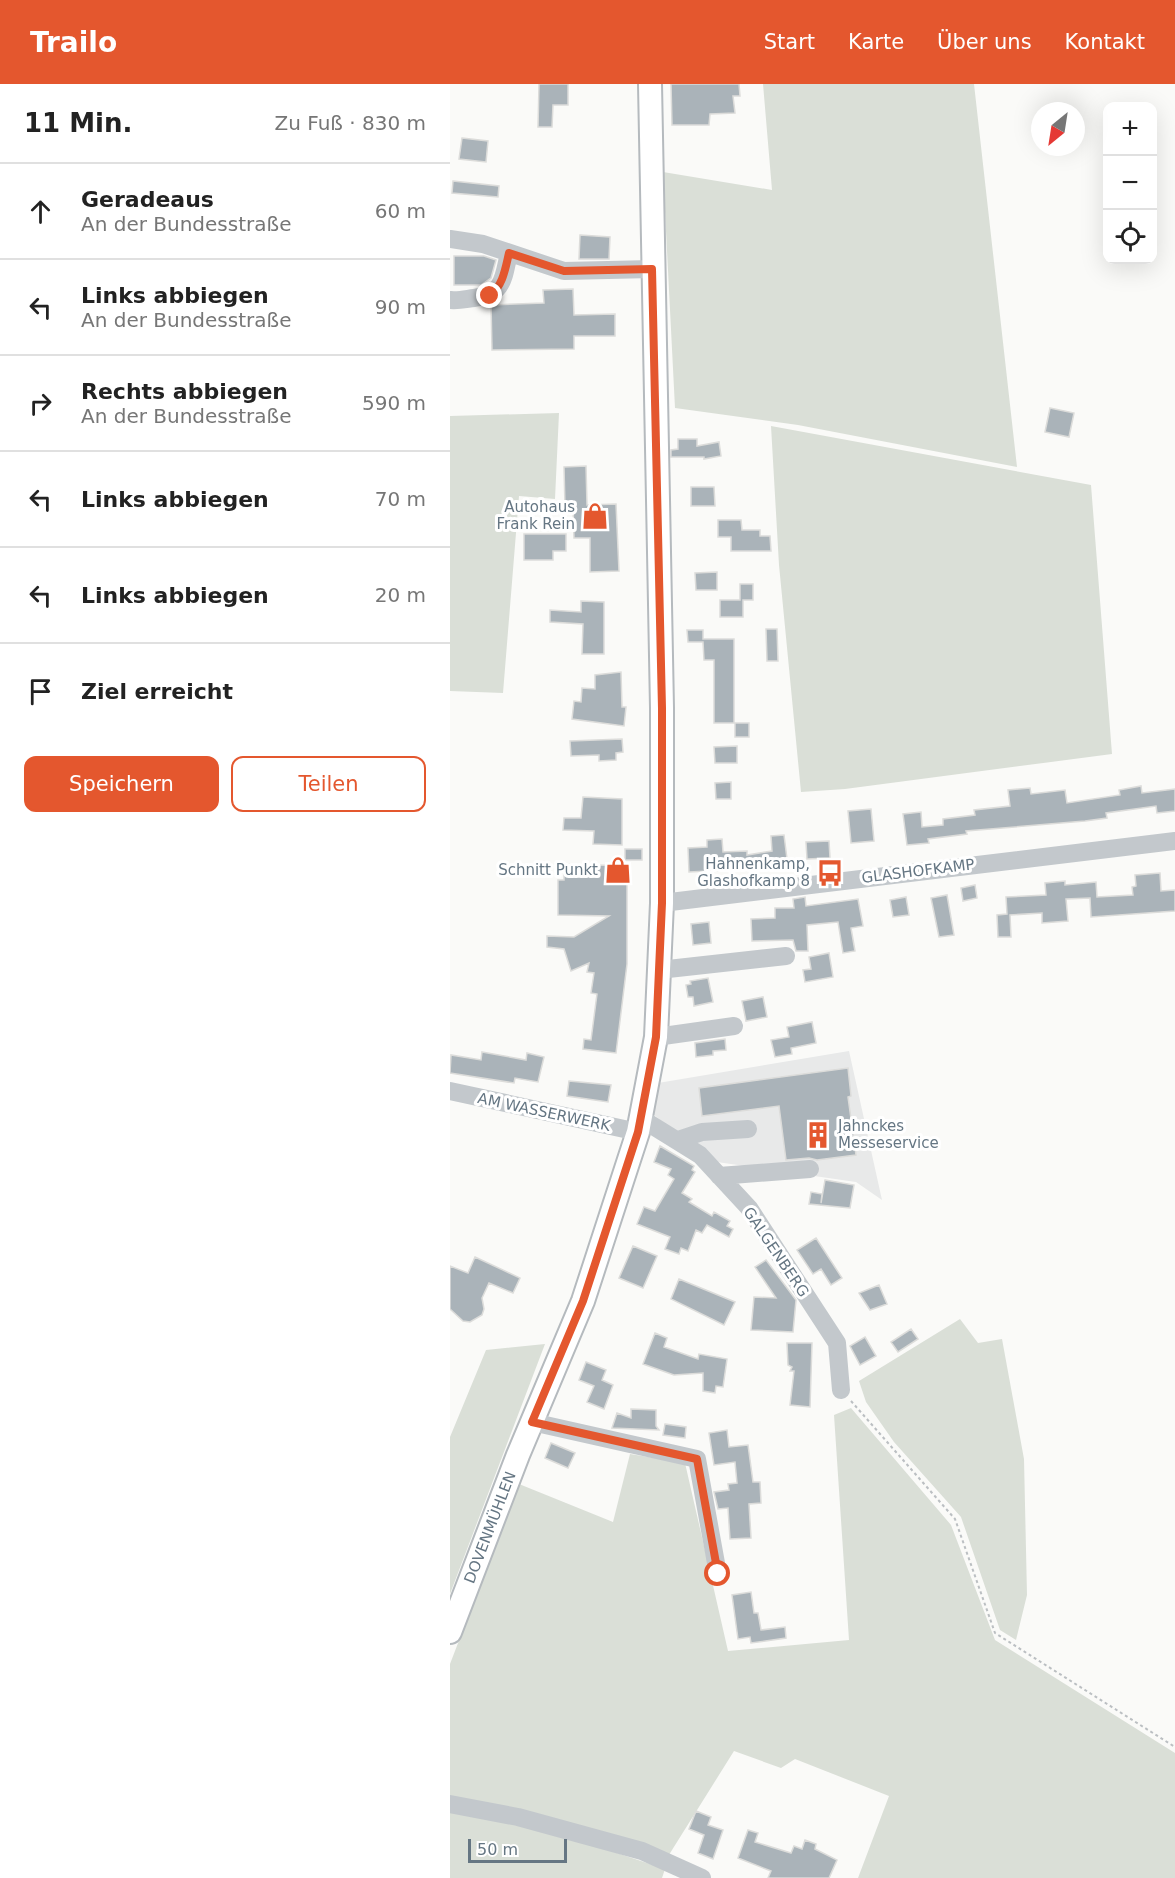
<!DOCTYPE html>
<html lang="de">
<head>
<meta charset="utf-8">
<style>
  :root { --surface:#fff; --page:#f6f6f6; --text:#222; --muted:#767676; --line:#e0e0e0; --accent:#e4572e }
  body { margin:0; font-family:"DejaVu Sans",sans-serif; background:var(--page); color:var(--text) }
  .controls { position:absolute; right:18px; top:18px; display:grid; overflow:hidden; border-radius:12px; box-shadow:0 6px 24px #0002 }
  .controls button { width:54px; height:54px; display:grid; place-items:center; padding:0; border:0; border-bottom:2px solid var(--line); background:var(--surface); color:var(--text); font:30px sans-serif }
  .compass { position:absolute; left:581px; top:18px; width:54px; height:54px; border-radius:50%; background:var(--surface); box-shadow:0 6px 24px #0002; rotate:210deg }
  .scale { position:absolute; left:18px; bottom:15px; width:99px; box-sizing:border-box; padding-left:6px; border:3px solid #657683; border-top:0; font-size:16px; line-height:21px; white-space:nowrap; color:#657683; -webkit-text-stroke:4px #fff; paint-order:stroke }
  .stop { position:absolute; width:18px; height:18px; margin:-14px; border:4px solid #e4572e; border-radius:50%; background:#fff }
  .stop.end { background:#e4572e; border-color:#fff; box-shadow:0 2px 6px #0008 }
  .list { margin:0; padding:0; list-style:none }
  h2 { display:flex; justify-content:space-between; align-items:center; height:78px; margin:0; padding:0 24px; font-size:26px }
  h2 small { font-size:20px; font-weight:400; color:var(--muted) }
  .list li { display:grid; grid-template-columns:39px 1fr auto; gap:18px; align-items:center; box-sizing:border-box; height:96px; padding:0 24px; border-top:2px solid var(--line) }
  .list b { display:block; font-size:22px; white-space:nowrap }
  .list p { margin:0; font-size:20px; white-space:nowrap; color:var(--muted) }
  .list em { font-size:20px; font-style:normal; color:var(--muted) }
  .actions { display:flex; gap:12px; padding:18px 24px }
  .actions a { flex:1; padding:14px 0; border:2px solid var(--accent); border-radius:12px; text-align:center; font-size:21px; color:var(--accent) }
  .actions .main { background:var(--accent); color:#fff }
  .icon { flex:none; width:33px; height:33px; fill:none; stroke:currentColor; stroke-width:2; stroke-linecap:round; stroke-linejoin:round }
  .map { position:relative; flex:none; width:725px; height:1794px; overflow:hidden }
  header { display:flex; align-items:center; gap:36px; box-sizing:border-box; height:84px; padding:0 30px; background:var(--accent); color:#fff }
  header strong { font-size:28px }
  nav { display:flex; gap:33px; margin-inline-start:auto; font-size:21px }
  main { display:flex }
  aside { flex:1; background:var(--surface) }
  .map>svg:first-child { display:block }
  .built { fill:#e8e9e9 }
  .green { fill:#dadfd7 }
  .building { fill:#aab3b9; stroke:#dcdcda; stroke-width:1.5 }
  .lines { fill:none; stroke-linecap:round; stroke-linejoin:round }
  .major-casing { stroke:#b5babe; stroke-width:26 }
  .path { stroke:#bbbfc2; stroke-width:2; stroke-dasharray:3 3; stroke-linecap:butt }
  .minor { stroke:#c3c8cc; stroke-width:18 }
  .major { stroke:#fff; stroke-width:22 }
  .route { stroke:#e4572e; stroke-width:8 }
  .labels { text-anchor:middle; stroke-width:6; stroke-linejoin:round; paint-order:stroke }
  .poi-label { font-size:15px; fill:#657683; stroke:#fff; text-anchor:end }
  .street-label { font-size:15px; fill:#657683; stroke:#fff }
</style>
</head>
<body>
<header>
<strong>Trailo</strong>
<nav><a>Start</a><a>Karte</a><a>Über uns</a><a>Kontakt</a></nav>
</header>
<main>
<aside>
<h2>11 Min.<small>Zu Fuß · 830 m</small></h2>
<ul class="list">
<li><svg class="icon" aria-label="ahead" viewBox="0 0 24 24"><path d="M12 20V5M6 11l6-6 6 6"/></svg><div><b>Geradeaus</b><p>An der Bundesstraße</p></div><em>60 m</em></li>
<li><svg class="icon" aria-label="left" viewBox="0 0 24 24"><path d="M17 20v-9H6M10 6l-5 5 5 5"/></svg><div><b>Links abbiegen</b><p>An der Bundesstraße</p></div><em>90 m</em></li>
<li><svg class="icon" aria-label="right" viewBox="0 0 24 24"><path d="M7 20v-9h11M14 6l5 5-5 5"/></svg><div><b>Rechts abbiegen</b><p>An der Bundesstraße</p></div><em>590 m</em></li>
<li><svg class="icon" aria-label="left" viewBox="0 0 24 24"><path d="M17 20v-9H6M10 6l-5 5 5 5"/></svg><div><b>Links abbiegen</b></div><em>70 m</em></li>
<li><svg class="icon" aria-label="left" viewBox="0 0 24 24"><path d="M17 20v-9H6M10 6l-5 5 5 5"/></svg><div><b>Links abbiegen</b></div><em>20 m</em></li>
<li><svg class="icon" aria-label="arrive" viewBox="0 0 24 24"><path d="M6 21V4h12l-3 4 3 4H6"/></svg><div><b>Ziel erreicht</b></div></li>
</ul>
<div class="actions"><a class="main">Speichern</a><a>Teilen</a></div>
</aside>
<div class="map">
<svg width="725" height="1794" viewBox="0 0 725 1794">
  <rect width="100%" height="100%" fill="#fafaf8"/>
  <path class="built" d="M399,967L432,1116L406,1098L260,1077L203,1030L208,999Z"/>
  <path class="green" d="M313,0H524L567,383L348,341L225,324L213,88L322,106Z
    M109,329L105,415L69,412L53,609L0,607V332Z
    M321,342L641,401L662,670L395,705L351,708L329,481Z
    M510,1235L528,1259L552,1255L574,1375L577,1511L566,1556L550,1546L511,1433L444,1358L416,1318L409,1297Z
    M95,1260L0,1510V1353L36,1266Z
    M401,1324L501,1441L545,1556L725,1669V1794H408L439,1712L345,1675L331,1684L284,1667L217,1774L0,1716V1580L69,1400L163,1438L180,1370L235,1379L278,1567L399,1556L384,1331Z
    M0,1725L89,1743L215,1785L212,1794H0Z"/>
  <path class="building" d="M89,0H118V21H103L102,43H88Z
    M221,0H289L290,12H283L285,29L260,30L259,41H222Z
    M12,54L38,57L36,78L9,75Z
    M3,97L49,102L48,113L2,109Z
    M130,151L160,153L159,175H129Z
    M4,172H34L46,176L41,194L31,201H4Z
    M123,205L124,231L165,230V252H124V265L42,266L41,221L94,219L93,206Z
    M600,324L624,329L619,353L595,348Z
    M228,355H247V362L269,358L271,372L254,375V373H221V366L228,365Z
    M136,382L137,421L166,420L169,487L140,488V454H124L123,422L115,423L114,383Z
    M241,403H264L265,422H241Z
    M268,436H291L292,446H310V452H320L321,467H281V453H268Z
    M74,450H116V467H103V476H74Z
    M267,488V506H246L245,489Z
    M290,500H303V516H293V533H270V516H290Z
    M131,517L154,518V570H132L133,540L100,538V526L131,528Z
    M316,545H327L328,577H317Z
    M237,546H253V555H284V639H264V576H254L253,558H238Z
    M171,588L172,623H176L174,642L122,635L124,617L131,618L132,604L145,605V591Z
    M285,639H299V653H285Z
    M172,655L173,668L166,669V676L149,677V671L121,672L120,657Z
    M287,662V679H265L264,663Z
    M281,698V715H266L265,699Z
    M691,702L692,709L725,705V727L707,729L706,722L656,729L657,734L635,737L516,747L517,750L478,755L479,759L457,761L453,730L471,728L472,743L493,741V735L525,731L524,726L560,722L558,706L580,704L581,710L615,706L617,719L670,711L669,706Z
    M133,713L172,715V761L143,760L144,747L113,746L114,734H131Z
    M421,725L424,757L401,759L398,727Z
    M334,751L338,783L239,788L238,764L257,763V756L272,755L273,768L297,767V771L322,767L321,752Z
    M379,757L380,774L357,775L356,758Z
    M175,765H192V776H175Z
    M114,780L177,782V880L166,969L133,965L134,955L141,956L147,910L141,909L144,889L137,888L139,879L121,887L114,865L97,863V852L124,853L159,832L108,831V796H114Z
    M710,789L711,807L725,806V827L641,833L640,814L616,815L618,837L592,839V829L560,831L561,853H548L547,831L557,830L556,813L596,811L595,799L615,797V801L646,798L647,813L683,811L682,803L686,802L685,791Z
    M525,801L527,814L513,817L511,804Z
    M497,811L504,851L489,853L481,814Z
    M355,813L356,822L408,815L413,842L401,844L405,867L393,869L388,838L357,841L358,867H346L343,856L302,857L301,835L325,834V824H344L343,815Z
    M456,813L459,831L443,833L440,816Z
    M259,838L261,859L243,861L241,840Z
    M379,869L383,893L355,898L353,886L361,885L359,873Z
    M258,894L263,918L244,922L243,913H238L236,901L241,900L240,897Z
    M313,913L317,933L296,937L292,917Z
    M362,938L366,959L341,964L342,970L325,973L321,956L339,953L337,943Z
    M275,955L276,966L263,967V971L246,973L245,959Z
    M32,968L76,976L77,969L94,973L88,998L65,994L64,999L0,989L1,971L31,976Z
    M398,984L401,1012L398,1013L406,1071L367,1076L359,1074L336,1076L329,1022L252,1032L249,1004Z
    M119,997L161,1001L158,1018L117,1012Z
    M210,1062L244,1082L242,1086L245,1088L232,1109L242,1115L239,1118L262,1132L264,1128L280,1137L277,1142L283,1145L279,1153L257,1141L252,1149L246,1146L238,1167L231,1164L229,1170L215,1165L220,1153L187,1140L194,1123L205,1127L224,1095L218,1091L221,1085L204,1078Z
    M375,1096L404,1101L400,1124L359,1120L361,1108L372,1110L371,1119Z
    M366,1154L392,1194L381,1201L371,1185L363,1190L347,1166Z
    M183,1162L207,1172L193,1204L169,1194Z
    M25,1173L70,1194L63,1209L39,1199L32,1214L34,1225L32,1231L20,1238L13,1237L0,1225V1182L18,1189Z
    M316,1176L346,1216L343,1248L301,1246L304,1213L326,1214L305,1183Z
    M229,1195L285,1218L274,1241L221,1215Z
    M429,1201L437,1220L420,1226L409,1209Z
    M461,1245L468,1255L448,1268L441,1258Z
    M205,1249L217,1254L214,1263L248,1275L249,1270L277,1275L273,1303L266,1302L265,1309L253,1307V1289L224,1291L193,1280Z
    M415,1253L426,1272L410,1281L400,1262Z
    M337,1259H362L360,1323L340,1321L344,1287H340L342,1283L338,1281Z
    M136,1278L156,1286L152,1296L163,1301L154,1325L137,1318L144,1302L129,1296Z
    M181,1325L206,1326V1342L209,1346L162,1344L167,1329L181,1334Z
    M215,1340L236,1343L235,1354L213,1351Z
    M277,1346L279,1363L298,1361L303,1398H310L311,1419L299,1420L301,1454L280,1455L278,1424L268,1425L264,1408L279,1406L278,1400L287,1399L285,1378L264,1381L259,1349Z
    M101,1359L125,1369L118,1384L95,1374Z
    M301,1508L304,1529H308L311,1546L335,1543L336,1554L301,1559L300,1553L288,1555L282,1511Z
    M246,1727L261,1733L258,1741L273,1746L263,1775L248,1769L254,1751L239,1745Z
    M298,1746L308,1749L305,1758L341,1769L344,1762L352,1765L355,1756L366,1760L365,1765L387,1776L379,1794H318L321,1787L288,1774Z"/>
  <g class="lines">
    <defs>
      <g id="major">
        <path id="s1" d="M0,1548L68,1371L133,1217L188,1048L206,953L212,819V624L200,0"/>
      </g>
    </defs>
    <use href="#major" class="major-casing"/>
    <path class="path" d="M401,1317L505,1435L545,1549L725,1663"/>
    <path class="minor" d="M0,155L33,160L114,187L202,185
      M0,216C8,217 16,215 24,214C54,210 53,195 59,169
      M212,819L725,757
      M209,886L336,872
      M206,953L284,942
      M0,1007L188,1048
      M192,1035L250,1071L299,1124L387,1259L391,1306
      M228,1056L252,1048L298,1045
      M269,1092L360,1085
      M82,1338L247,1375L268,1490
      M0,1720L68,1733L192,1767L252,1794"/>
    <use href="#major" class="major"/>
  </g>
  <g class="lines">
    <path class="route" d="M40,212C53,201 55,186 59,169L114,187L202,185L212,624V819L206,953L188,1048L133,1217L82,1338L247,1375L268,1490"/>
  </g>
  <defs>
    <symbol id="shop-bare" viewBox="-9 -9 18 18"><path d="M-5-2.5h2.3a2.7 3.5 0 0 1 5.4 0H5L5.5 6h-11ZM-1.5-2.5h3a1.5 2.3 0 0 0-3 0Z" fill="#e4572e" stroke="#fff" stroke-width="2.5" paint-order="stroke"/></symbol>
    <symbol id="bus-bare" viewBox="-9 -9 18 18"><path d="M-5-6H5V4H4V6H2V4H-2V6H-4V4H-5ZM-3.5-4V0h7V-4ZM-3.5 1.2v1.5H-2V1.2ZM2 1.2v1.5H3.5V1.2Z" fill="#e4572e" stroke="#fff" stroke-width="2.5" paint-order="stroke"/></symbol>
    <symbol id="building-bare" viewBox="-9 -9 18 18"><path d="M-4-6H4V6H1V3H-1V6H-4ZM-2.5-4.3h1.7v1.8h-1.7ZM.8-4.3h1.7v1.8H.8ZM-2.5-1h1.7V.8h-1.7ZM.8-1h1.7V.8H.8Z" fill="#e4572e" stroke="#fff" stroke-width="2.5" paint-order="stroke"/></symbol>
  </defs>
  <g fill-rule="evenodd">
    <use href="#shop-bare" x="126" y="413" width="38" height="38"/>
    <use href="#shop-bare" x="149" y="767" width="38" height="38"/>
    <use href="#bus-bare" x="361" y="770" width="38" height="38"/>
    <use href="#building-bare" x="349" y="1032" width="38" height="38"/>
  </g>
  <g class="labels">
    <g class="poi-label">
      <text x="125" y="428">Autohaus<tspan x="125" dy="17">Frank Rein</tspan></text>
      <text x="360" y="785">Hahnenkamp,<tspan x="360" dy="17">Glashofkamp 8</tspan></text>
      <text x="148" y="791">Schnitt Punkt</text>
      <text x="388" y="1047" text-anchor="start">Jahnckes<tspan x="388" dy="17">Messeservice</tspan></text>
    </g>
    <g class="street-label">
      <text transform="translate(468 787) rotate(-7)" y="5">GLASHOFKAMP</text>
      <text transform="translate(94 1028) rotate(12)" y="5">AM WASSERWERK</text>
      <text transform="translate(326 1168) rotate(56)" y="5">GALGENBERG</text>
      <text dy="5" stroke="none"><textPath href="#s1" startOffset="112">DOVENMÜHLEN</textPath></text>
    </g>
  </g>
</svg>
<div class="controls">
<button>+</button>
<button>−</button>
<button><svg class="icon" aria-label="locate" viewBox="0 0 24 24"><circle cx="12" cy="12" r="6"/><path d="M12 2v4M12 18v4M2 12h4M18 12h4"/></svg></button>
</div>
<svg class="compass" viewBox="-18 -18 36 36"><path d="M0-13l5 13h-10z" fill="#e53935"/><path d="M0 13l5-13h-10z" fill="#767676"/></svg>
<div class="scale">50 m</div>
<div class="stop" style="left:268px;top:1490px"></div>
<div class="stop end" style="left:40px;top:212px"></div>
</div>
</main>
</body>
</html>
